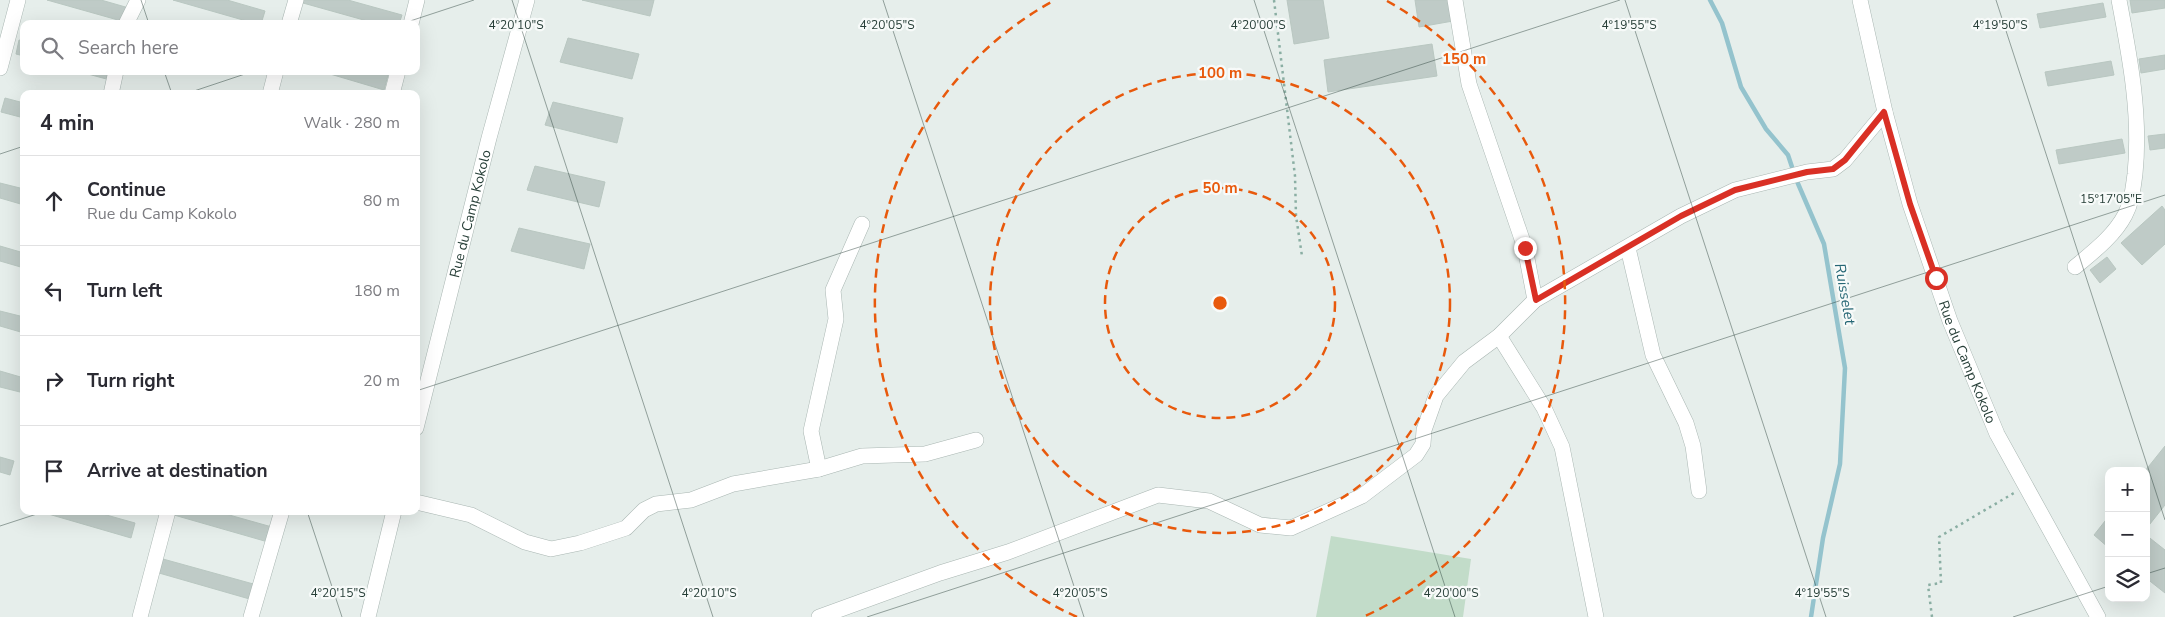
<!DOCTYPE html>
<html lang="en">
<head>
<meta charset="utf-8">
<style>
  :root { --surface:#fff; --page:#f2f2f3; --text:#2b2b33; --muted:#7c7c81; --line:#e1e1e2 }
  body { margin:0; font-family:"Nunito Sans",sans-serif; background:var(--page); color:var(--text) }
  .controls { position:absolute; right:15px; bottom:15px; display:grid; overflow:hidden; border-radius:10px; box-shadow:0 5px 20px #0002 }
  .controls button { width:45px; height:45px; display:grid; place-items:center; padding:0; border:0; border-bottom:1px solid var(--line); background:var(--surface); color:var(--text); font:25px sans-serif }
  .stop { position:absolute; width:15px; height:15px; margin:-11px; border:4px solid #d93025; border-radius:50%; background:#fff }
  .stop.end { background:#d93025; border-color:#fff; box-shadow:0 1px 5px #0008 }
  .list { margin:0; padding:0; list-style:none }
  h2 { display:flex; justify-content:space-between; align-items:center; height:65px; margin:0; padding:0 20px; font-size:21px }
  h2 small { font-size:16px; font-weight:400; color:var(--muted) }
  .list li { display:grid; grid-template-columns:32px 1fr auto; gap:15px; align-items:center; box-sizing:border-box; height:90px; padding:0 20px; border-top:1px solid var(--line) }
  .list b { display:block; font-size:19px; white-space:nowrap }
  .list p { margin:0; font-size:16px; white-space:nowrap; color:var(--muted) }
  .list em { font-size:16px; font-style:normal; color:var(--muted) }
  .icon { flex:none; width:28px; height:28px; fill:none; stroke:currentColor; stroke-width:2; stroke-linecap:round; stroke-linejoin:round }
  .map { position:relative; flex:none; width:2165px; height:617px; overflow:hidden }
  .search { position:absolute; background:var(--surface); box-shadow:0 5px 20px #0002; left:20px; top:20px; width:400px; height:55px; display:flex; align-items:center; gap:12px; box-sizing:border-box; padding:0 18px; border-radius:10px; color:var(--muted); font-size:19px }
  .panel { position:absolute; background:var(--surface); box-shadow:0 5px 20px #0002; left:20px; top:90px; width:400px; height:425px; border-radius:10px }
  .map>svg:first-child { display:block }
  .green { fill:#c2dcc9 }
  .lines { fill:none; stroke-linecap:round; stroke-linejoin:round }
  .stream { stroke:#94c3cd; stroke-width:4.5 }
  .building { fill:#bfcbc7; stroke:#b9c7c1 }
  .minor-casing { stroke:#a9b6b2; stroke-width:16 }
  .path { stroke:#8aaea3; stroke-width:2.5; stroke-dasharray:2.5 4; stroke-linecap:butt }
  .minor { stroke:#fff; stroke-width:15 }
  .route { stroke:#d93025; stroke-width:6 }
  .ticks { fill:none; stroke:#273f38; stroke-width:1; stroke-opacity:0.45 }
  .ring { fill:none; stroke:#e8590c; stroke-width:2.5; stroke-dasharray:9 6 }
  .labels { text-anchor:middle; stroke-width:4.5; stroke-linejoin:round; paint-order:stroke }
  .street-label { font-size:14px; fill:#273f38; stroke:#f7faf9 }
  .water-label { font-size:15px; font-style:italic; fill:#266775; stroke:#f7faf9 }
  .ticks-label { font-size:12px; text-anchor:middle; fill:#273f38; stroke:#f7faf9; stroke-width:4.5; stroke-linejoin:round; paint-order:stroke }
  .centre { fill:#e8590c; stroke:#f7faf9; stroke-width:2.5 }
  .ring-label { font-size:15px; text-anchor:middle; font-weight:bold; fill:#e8590c; stroke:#f7faf9; stroke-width:4.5; stroke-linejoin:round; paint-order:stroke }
</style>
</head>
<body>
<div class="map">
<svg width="2165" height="617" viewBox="0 0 2165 617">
  <rect width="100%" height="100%" fill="#e6eeeb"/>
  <path class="green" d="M1331,536L1471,559L1463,617H1316Z"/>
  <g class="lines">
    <path class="stream" d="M1710,0L1722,23L1741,87L1766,129L1788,155L1796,179L1824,244L1845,368L1840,464L1823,538L1811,617"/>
  </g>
  <path class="building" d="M47,0H101L129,8L125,22Z
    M173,0H227L265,11L261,24H257Z
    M304,0H348L402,15L399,24H378L303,3Z
    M582,0H654L650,16Z
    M1287,0H1323L1329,38L1294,44Z
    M1415,0H1449L1453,21L1419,27Z
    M2130,0H2165V8L2132,13Z
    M2103,3L2106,17L2040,28L2037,14Z
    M568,38L639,54L632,79L560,62Z
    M19,40L24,41V56L16,54Z
    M1432,44L1437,76L1328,92L1324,60Z
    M2165,55V69L2141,73L2139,59Z
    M2111,61L2114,75L2048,86L2045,72Z
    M77,71H112L110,80Z
    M320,71H374L388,75L384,90Z
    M5,98L24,103V118L1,112Z
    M553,102L623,118L617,143L545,125Z
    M2165,134V148L2150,150L2148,136Z
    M2122,139L2125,153L2059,164L2056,150Z
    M535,166L605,182L599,207L527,190Z
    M0,183L24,189V205L0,198Z
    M2162,206L2165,210V244L2142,265L2121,243Z
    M519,228L590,244L584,269L511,251Z
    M0,246L24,253V268L0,261Z
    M2107,257L2116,269L2100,283L2090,270Z
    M0,311L24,317V333L0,326Z
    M0,371L24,378V393L0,387Z
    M2165,446V505L2146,529L2145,471Z
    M0,457L14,461L10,475L0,472Z
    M38,511H92L135,523L131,538Z
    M175,511H215L272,527L268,542L174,515Z
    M2109,516V548L2094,535Z
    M2146,535L2165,550V593L2146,578Z
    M163,559L257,585L253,600L159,573Z"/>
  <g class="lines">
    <defs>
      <g id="minor">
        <path d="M1455,0L1469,84L1525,248L1535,300"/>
        <path id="s1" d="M1860,0L1885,112L1910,204L1950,321L1997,434L2098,617"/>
        <path d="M126,24L138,0"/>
        <path d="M289,24L296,0"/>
        <path d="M411,24L417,0"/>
        <path d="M0,68L18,0"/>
        <path d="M111,94L116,71"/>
        <path d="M270,94L276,71"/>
        <path d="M392,94L398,71"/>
        <path d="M1628,248L1653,355L1686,423L1693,446L1699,491"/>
        <path d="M2075,267C2093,252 2114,236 2125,215C2132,202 2133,188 2135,174C2141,115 2130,58 2119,0"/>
        <path d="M1499,336L1544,408L1562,447L1596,617"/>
        <path id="s2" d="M416,428L489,138L527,0"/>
        <path d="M819,469L811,431L836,319L833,290L862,224"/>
        <path d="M416,502L471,515L525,542L551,549L580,543L626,528L644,510L656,504L691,500L733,484L819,469L862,456L925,454L976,440"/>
        <path d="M140,617L168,511"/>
        <path d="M251,617L282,511"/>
        <path d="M368,617L394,511"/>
        <path d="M819,617L940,573L1008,552L1158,495L1209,501L1260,525L1291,528L1362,496L1416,455L1423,444L1424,430L1436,396L1464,362L1499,336L1535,300L1681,216L1735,190L1807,172L1833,169L1845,160L1885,112"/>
      </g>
    </defs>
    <use href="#minor" class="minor-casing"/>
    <path class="path" d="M1274,0L1295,176L1296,216L1302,256
      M1932,617L1928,585L1941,583L1939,537L2014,493"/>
    <use href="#minor" class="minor"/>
  </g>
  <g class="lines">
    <path class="route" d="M1525,248L1536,300L1681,216L1735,190L1807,172L1833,169L1845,160L1884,112L1910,204L1936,278"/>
  </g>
  <path class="ticks" d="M141,0L149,24M512,0L713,617M883,0L1084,617M1254,0L1455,617M1625,0L1826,617M1996,0L2165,520M401,24L474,0M164,71L172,94M185,94L254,71M0,154L24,146M416,391L1620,0M307,511L342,617M0,526L46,511M2146,574L2165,568M867,617L2165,195M2013,617L2109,586"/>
  <g class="ring">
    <circle cx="1220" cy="303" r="115"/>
    <circle cx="1220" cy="303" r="230"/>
    <path d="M1077 617A345 345 0 0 1 1053 1M1387 1A345 345 0 0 1 1363 617"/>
  </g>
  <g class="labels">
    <g class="street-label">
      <text dy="5" stroke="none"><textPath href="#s2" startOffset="221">Rue du Camp Kokolo</textPath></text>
      <text dy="5" stroke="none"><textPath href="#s1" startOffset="378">Rue du Camp Kokolo</textPath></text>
    </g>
    <g class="water-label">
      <text transform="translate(1845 294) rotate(80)" y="5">Ruisselet</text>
    </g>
  </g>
  <g class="ticks-label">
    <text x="516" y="29">4°20'10"S</text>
    <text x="887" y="29">4°20'05"S</text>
    <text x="1258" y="29">4°20'00"S</text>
    <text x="1629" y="29">4°19'55"S</text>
    <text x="2000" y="29">4°19'50"S</text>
    <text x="2111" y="203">15°17'05"E</text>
    <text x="338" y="597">4°20'15"S</text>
    <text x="709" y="597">4°20'10"S</text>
    <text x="1080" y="597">4°20'05"S</text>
    <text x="1451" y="597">4°20'00"S</text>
    <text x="1822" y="597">4°19'55"S</text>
  </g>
  <circle cx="1220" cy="303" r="8" class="centre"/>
  <g class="ring-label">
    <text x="1464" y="64">150 m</text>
    <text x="1220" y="78">100 m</text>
    <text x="1220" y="193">50 m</text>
  </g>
</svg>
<div class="controls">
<button>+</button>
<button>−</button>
<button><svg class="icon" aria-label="layers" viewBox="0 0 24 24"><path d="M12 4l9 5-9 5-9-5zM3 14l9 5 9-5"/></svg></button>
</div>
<div class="stop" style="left:1936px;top:278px"></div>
<div class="stop end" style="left:1525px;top:248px"></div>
<div class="search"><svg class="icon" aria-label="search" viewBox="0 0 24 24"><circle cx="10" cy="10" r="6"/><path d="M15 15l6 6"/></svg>Search here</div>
<section class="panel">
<h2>4 min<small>Walk · 280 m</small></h2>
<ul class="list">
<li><svg class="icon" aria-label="ahead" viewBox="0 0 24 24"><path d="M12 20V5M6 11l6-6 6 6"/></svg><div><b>Continue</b><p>Rue du Camp Kokolo</p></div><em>80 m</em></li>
<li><svg class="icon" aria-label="left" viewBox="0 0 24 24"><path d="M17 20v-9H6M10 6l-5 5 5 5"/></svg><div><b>Turn left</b></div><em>180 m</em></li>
<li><svg class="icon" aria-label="right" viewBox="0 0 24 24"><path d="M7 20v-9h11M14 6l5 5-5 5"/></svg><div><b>Turn right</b></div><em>20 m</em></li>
<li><svg class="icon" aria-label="arrive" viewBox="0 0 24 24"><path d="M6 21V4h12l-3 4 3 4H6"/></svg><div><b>Arrive at destination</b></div></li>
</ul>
</section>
</div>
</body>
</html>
